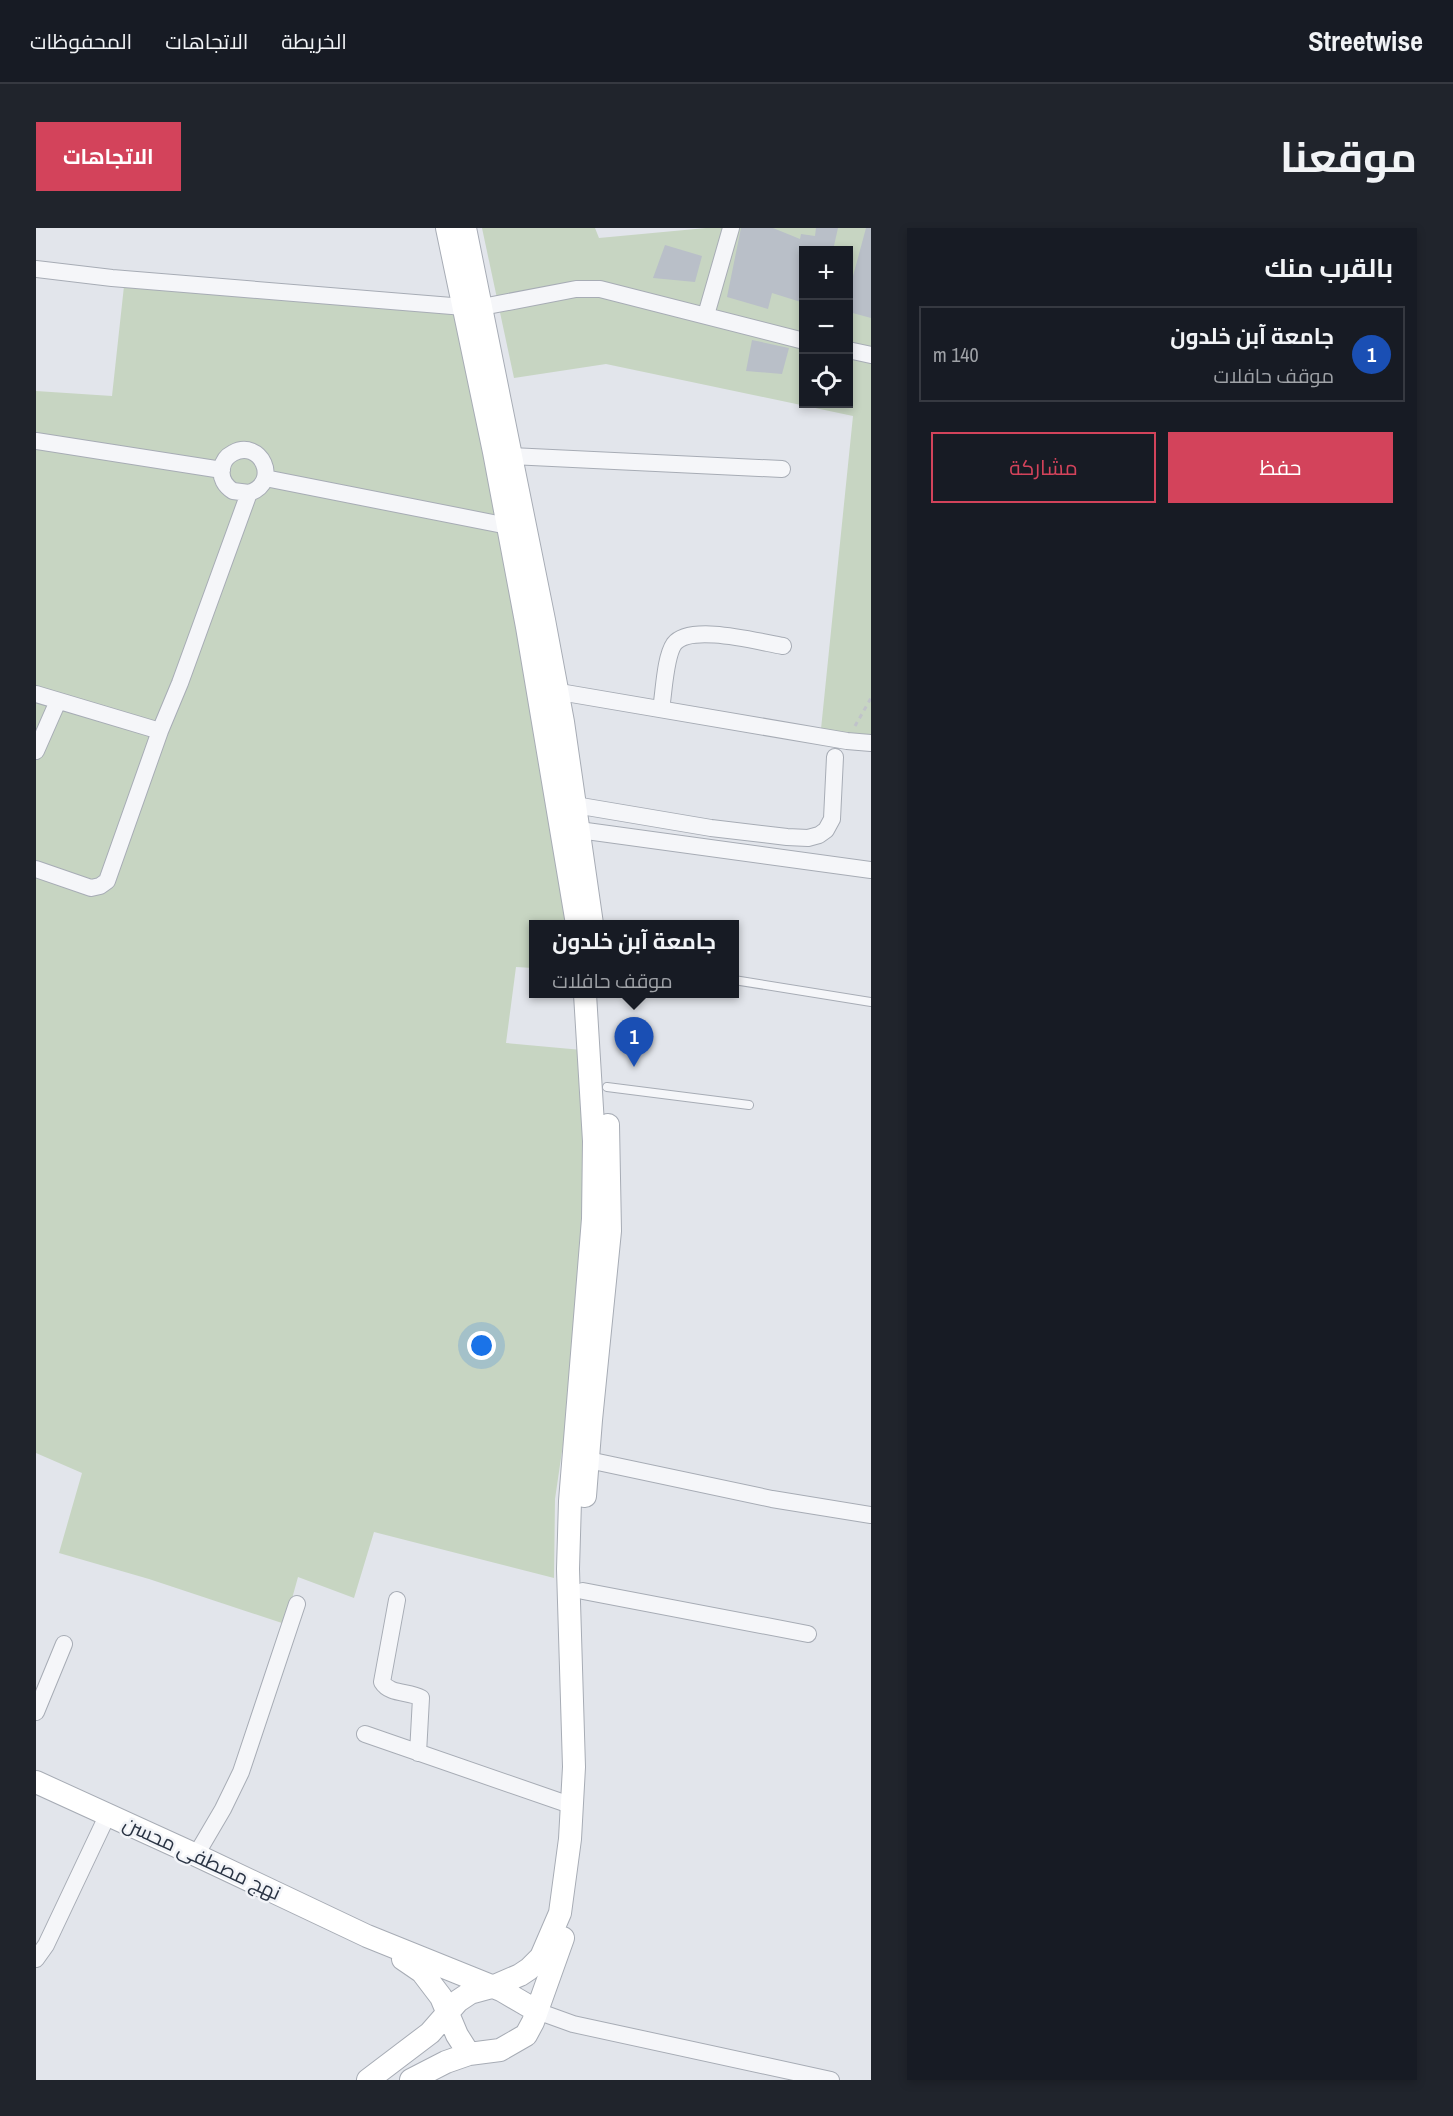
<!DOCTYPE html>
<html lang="ar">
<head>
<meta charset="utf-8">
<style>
  :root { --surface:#171b24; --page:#20242c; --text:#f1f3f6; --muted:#9ea1a6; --line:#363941; --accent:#d3435b }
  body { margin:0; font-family:"Archivo Narrow",Cairo,sans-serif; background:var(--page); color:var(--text); direction:rtl }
  .controls { position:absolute; right:18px; top:18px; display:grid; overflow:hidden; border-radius:0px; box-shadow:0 3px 9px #0003 }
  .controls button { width:54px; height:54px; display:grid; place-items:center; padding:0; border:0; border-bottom:2px solid var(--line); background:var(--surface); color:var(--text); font:30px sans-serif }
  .you { position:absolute; left:446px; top:1118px; width:21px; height:21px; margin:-15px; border:4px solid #fff; border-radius:50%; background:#1a73e8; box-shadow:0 0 0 9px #1a73e833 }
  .badge { display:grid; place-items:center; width:39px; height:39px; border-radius:50%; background:var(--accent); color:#fff; font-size:20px; font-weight:700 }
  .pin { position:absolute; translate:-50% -50px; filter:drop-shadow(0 2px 3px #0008) }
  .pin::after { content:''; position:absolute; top:32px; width:21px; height:18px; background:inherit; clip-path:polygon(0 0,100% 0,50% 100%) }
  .popup { position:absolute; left:493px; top:692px; width:210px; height:78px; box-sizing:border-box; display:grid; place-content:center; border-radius:0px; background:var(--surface); filter:drop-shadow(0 2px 4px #0005); font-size:20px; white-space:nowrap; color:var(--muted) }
  .popup b { font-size:22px; color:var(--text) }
  .popup::after { content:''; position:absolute; left:50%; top:100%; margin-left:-12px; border:12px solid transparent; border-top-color:var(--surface) }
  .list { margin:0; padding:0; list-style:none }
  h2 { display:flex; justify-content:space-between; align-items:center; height:78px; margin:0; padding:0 24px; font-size:26px }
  h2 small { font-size:20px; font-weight:400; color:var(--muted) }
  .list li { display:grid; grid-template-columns:39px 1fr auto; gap:18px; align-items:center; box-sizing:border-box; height:96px; margin:0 12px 12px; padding:0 12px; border:2px solid var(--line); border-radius:0px }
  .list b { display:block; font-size:22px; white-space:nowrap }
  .list p { margin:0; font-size:20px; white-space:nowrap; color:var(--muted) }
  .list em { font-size:20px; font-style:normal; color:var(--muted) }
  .actions { display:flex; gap:12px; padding:18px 24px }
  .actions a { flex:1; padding:14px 0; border:2px solid var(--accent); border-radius:0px; text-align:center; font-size:21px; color:var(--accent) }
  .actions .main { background:var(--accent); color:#fff }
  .icon { flex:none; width:33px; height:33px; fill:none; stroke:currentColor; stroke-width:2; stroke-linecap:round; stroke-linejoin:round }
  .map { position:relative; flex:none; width:835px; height:1852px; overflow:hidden; direction:ltr; border-radius:0px }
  header { display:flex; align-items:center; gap:36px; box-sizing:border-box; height:84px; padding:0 30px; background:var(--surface); border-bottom:2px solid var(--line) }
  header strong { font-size:28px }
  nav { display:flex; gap:33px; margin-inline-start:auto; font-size:21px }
  .intro { display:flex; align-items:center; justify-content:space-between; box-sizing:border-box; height:144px; padding:0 36px }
  h1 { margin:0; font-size:42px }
  .button { padding:15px 27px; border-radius:0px; background:var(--accent); color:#fff; font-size:21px; font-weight:700 }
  main { display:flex; gap:36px; padding:0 36px }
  aside { flex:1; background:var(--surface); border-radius:0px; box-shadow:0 3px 9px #0003 }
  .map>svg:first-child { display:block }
  .green { fill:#c7d5c2; fill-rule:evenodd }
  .building { fill:#b9bfc8 }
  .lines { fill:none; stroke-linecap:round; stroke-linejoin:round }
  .lane-casing { stroke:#a7acb5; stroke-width:10 }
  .street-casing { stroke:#a7acb5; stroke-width:18 }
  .secondary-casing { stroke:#a7acb5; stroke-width:24 }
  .path { stroke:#c0c3ca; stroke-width:3; stroke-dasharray:4.5 4.5; stroke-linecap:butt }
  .lane { stroke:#f5f6f9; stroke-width:8 }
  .street { stroke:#f5f6f9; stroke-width:16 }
  .secondary { stroke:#fff; stroke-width:22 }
  .labels { text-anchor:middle; stroke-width:5; stroke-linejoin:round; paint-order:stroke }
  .street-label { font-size:20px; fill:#293343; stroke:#f2f4f8 }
</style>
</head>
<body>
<header>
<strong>Streetwise</strong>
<nav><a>الخريطة</a><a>الاتجاهات</a><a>المحفوظات</a></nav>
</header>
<div class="intro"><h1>موقعنا</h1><a class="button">الاتجاهات</a></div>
<main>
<aside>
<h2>بالقرب منك<small></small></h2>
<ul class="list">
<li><span class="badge" style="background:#1a4fb4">1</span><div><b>جامعة آبن خلدون</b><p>موقف حافلات</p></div><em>140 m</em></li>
</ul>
<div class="actions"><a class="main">حفظ</a><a>مشاركة</a></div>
</aside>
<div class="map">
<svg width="835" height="1852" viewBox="0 0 835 1852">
  <rect width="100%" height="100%" fill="#e2e5eb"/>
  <path class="green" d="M446,0H559L563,10L670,0H835V509L785,501L817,188L570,136L478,150ZM768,22H812V176H768Z
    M88,58L422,86L469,326L533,696H498L497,740L480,739L470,815L546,822L554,979L543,1107L519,1271L518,1350L338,1304L318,1370L262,1349L249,1396L113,1351L23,1325L46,1245L0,1225V163L76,168Z"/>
  <path class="building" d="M705,0H737L764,11L765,6L779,8L780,0H802L797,22H768V75L736,65L732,81L691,69Z
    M830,0H835V90L813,84V63Z
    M629,17L666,28L659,54L617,50Z
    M716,112L753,120L746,146L710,143Z"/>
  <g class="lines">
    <defs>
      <path id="lane" d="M698,752L835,774
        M571,859L713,877"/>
      <path id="street" d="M0,41L76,50L428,79
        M446,79L540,61H564L768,113
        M670,87L695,0
        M812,122L835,127
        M0,213L186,242
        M475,228L746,241
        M229,250L472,298
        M512,462L811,513L835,515
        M0,466L124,503L144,455L213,265C246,254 224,210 197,225C191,228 187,233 186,240C184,250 189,258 197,263L213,265
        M625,481C628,464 629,429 638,416C654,395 723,414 747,418
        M0,523L22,473
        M539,577L675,600L751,609L772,610L783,607L790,602L796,591L799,529
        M543,602L835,642
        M0,641L55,660L64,658L71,653L124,503
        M543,1230L736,1271L835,1287
        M547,1363L772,1406
        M361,1372L346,1454C354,1467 373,1463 385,1470L382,1525
        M0,1484L28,1416
        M329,1506L537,1578
        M160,1627L187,1581L205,1544L261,1376
        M0,1731L10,1717L72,1586
        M501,1783L537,1796L795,1852"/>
      <path id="secondary" d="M411,0L458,224L491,399L541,696
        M429,0L508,392L527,494L556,696
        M549,1268L555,1192L574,1003L572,897
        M0,1554L160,1627L331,1708L465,1762L501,1783
        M367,1731L386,1744L405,1769L421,1807L433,1826
        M332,1852L394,1805L422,1773L434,1765L456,1759L484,1747L493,1741L505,1729L524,1685L534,1611L538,1539L532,1341L534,1273L557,991L558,913L549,766
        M375,1852L410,1834L433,1826L464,1822L490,1807L497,1794L527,1710"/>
    </defs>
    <use href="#lane" class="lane-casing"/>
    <use href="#street" class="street-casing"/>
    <use href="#secondary" class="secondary-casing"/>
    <path class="path" d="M819,498L835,470"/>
    <use href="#lane" class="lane"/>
    <use href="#street" class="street"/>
    <use href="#secondary" class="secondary"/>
  </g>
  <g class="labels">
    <g class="street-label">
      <text transform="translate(166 1630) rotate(25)" y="7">نهج مصطفى محسن</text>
    </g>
  </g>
</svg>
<div class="controls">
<button>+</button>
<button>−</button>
<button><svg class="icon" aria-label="locate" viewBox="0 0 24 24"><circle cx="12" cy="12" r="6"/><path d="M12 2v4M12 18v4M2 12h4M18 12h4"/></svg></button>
</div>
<div class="you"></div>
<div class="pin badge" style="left:598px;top:839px;background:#1a4fb4">1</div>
<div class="popup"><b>جامعة آبن خلدون</b>موقف حافلات</div>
</div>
</main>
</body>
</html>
